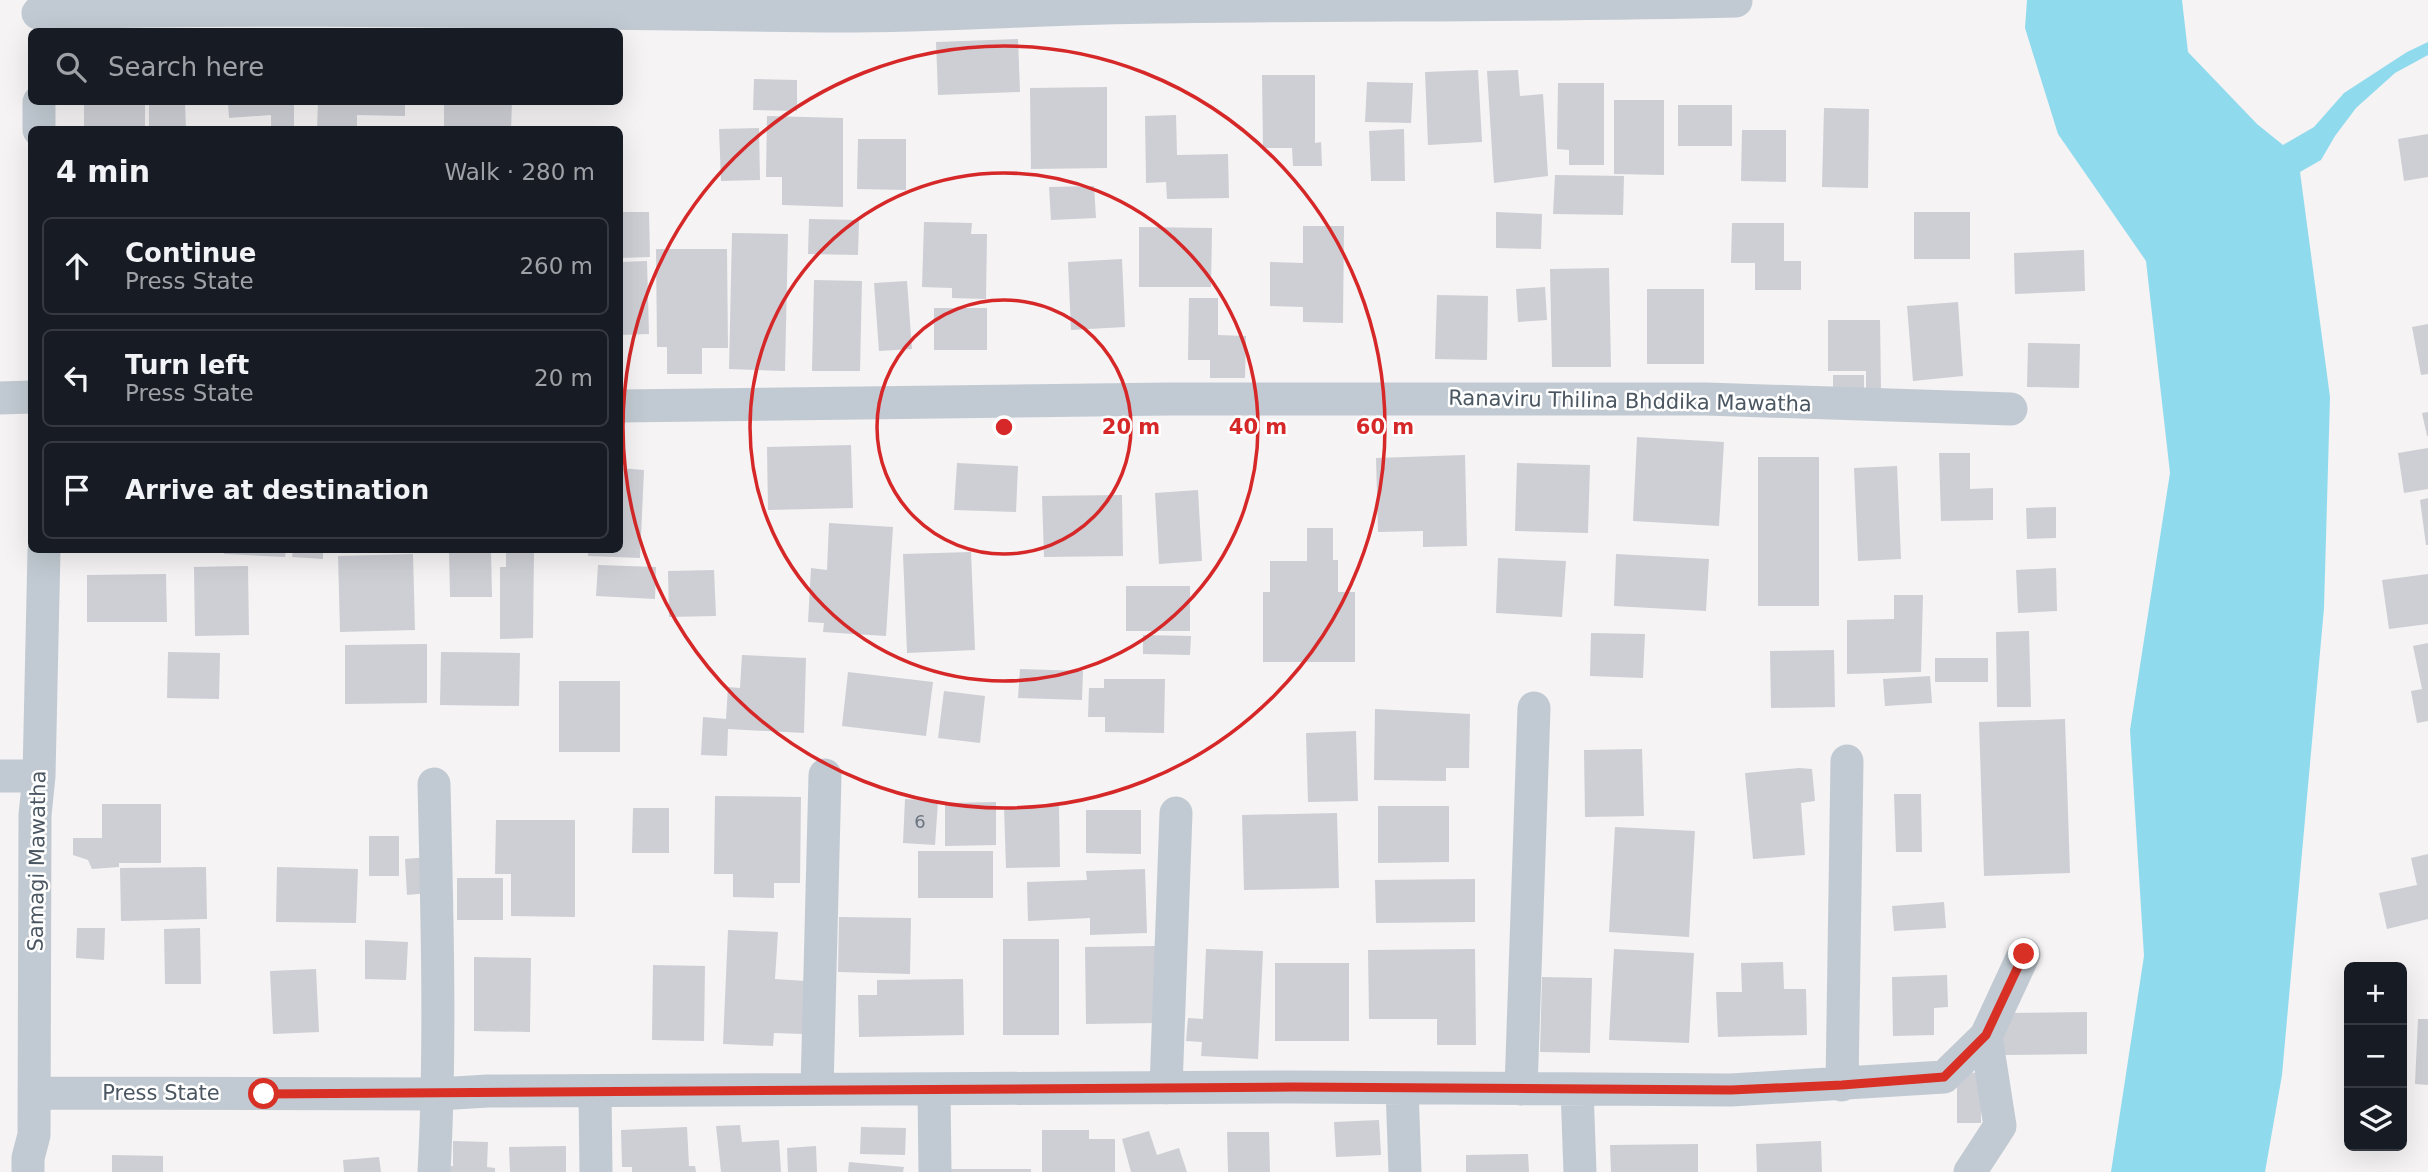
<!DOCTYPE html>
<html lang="en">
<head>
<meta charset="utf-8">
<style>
  :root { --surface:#171b24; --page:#20242c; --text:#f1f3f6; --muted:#9ea1a6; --line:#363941 }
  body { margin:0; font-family:"DejaVu Sans",sans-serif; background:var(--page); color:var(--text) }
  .controls { position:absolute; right:21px; bottom:21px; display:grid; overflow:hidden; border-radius:10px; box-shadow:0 7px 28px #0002 }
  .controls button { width:63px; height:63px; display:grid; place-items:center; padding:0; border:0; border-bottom:2px solid var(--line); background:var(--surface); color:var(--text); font:35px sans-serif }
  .stop { position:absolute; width:21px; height:21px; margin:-16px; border:5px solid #d93025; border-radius:50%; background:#fff }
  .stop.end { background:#d93025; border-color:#fff; box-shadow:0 2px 7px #0008 }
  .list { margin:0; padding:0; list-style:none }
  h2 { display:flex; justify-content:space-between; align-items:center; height:91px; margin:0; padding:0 28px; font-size:30px }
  h2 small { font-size:23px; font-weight:400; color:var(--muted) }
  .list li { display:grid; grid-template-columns:46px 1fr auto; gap:21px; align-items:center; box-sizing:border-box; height:98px; margin:0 14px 14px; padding:0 14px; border:2px solid var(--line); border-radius:10px }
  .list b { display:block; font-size:26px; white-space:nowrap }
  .list p { margin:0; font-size:23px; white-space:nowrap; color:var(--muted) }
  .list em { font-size:23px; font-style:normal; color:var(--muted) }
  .icon { flex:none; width:38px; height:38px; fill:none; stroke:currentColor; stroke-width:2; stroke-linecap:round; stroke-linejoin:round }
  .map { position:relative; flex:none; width:2428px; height:1172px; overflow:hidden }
  .search { position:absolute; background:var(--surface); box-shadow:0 7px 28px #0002; left:28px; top:28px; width:595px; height:77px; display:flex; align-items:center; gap:18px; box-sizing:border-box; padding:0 24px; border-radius:10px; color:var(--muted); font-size:26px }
  .panel { position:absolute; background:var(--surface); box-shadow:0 7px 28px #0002; left:28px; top:126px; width:595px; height:427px; border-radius:10px }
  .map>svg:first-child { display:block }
  .water { fill:#90daee }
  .building { fill:#cdcfd5 }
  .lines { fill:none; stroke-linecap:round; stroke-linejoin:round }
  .minor { stroke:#c1cad2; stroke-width:33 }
  .route { stroke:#d93025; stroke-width:9 }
  .ring { fill:none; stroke:#d62828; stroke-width:3.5 }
  .labels { text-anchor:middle; stroke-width:5; stroke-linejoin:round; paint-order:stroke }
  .number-label { font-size:18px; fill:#6b747e }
  .street-label { font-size:21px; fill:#4a5661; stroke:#fff }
  .centre { fill:#d62828; stroke:#fff; stroke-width:3.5 }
  .ring-label { font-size:21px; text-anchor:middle; font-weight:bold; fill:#d62828; stroke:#fff; stroke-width:5; stroke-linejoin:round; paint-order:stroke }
</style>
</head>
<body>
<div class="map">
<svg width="2428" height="1172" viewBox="0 0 2428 1172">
  <rect width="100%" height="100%" fill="#f5f3f3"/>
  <path class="water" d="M2027,0H2182L2188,52L2257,124L2283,145L2314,127L2344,93L2407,52L2428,42V55L2395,73L2356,108L2335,136L2321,160L2300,172L2330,397L2324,608L2282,1075L2265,1172H2111L2144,956L2130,730L2170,473L2146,261L2058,134L2025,28Z"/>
  <path class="building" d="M1018,39L1020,92L938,95L936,42Z
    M1478,70L1482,142L1428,145L1425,72Z
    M1518,70L1520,96L1543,94L1548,176L1494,183L1487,71Z
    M1262,75H1315V143L1321,142L1322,166H1293L1292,148H1263Z
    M754,79L797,80V111L753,110Z
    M1367,82L1413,83L1411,123L1365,122Z
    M1558,83H1604V165H1569V150L1557,149Z
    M1107,87V168L1031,169L1030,88Z
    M1614,100H1664V175L1614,174Z
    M84,102H145V130H84Z
    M149,102H185L186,130H149Z
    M228,102H294V130H271V115L229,118Z
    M318,102H405V116L357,115V130H317Z
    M444,102H512L511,130H444Z
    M1678,105H1732V146H1678Z
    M1824,108L1869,109L1868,188L1822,187Z
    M1176,115L1177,155L1228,154L1229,198L1167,199L1166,182L1146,183L1145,116Z
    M767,116L843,118V207L782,205V177H766Z
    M759,128L760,180L721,181L719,129Z
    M1404,129L1405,181H1371L1369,131Z
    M1742,130H1786V182L1741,181Z
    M2428,134V177L2404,181L2398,139Z
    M858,139H906V190L857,189Z
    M1555,175L1624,176L1623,215L1553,214Z
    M1094,186L1096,218L1051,220L1049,187Z
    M620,212H649L650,257L620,258Z
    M1496,212L1542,214L1541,249L1496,248Z
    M1914,212H1970V259H1914Z
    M809,219L859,220L858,255L808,254Z
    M924,222L972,223L971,234H987L986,299L952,298V288L922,287Z
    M1732,223H1784V261H1801V290H1755V263H1731Z
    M1303,226H1344L1343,323L1303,322V307L1270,306V262L1303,263Z
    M1139,227L1212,228L1211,287H1139Z
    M732,233L788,234L785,371L729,369Z
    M656,249H727L728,348H702V374H667V347H657Z
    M2084,250L2085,291L2015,294L2014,253Z
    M1122,259L1125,327L1071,330L1068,262Z
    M647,261L649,334L620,335V262Z
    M1609,268L1611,367H1552L1550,269Z
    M814,280L862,281L860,371H812Z
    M907,281L912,349L879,351L874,283Z
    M1545,287L1547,320L1518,322L1516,289Z
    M1647,289H1704V364H1647Z
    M1437,295L1488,296L1487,360L1435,359Z
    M1189,298H1218V335L1246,336L1245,378H1210V360H1188Z
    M1958,302L1963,376L1913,381L1907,306Z
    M934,308H987V350H934Z
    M1828,320H1880L1881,390H1866V371H1828Z
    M2428,324V374L2421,375L2412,327Z
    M2028,343L2080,344L2079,388L2027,387Z
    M1833,375H1864V394H1833Z
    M2428,412V436H2427L2422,413Z
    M1637,437L1724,442L1719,526L1633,521Z
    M851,445L853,508L768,510L767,447Z
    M2428,448V489L2404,493L2398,453Z
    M1939,453H1970V489L1993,488V520L1941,521Z
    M1465,455L1467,546L1423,547V531L1378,532L1376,458Z
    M1758,457H1819V606H1758Z
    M957,463L1018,466L1016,512L954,510Z
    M1517,463L1590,465L1588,533L1515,531Z
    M1897,466L1901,559L1858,561L1854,468Z
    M620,468L644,470L640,558L588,556V550H620Z
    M1198,490L1202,561L1159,564L1155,493Z
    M1122,495L1123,556L1044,557L1042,496Z
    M2428,498V545H2426L2420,500Z
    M2056,507V538L2027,539L2026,508Z
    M829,523L893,527L886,636L823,632L824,623L808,622L811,568L827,570Z
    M1307,528H1333V560H1338V592H1355V662H1263V592H1270V561H1307Z
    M225,550H286L285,557L224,554Z
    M293,550H323V559L292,557Z
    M449,550H491L492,597H450Z
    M506,550H534L533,638L500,639V567H506Z
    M971,552L975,650L907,653L903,554Z
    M413,554L415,630L340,632L338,556Z
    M1616,554L1709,559L1706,611L1614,606Z
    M1498,558L1566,561L1562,617L1496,613Z
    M598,565L656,567L655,599L596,596Z
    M248,566L249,635L195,636L194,567Z
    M2056,568L2057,611L2018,613L2016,570Z
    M714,570L716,616L669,617L668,571Z
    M166,574L167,622H87V575Z
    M2428,574V624L2389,629L2382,580Z
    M1126,586H1190V631H1126Z
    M1894,595H1923L1921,672L1847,674V620L1894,619Z
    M2029,631L2031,707H1997L1996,632Z
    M1591,633L1645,634L1643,678L1590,676Z
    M1143,635L1191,636L1190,655L1143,654Z
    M2428,643V721L2417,723L2411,691L2422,689L2413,646Z
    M427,644V703L345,704V645Z
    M1834,650L1835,707L1771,708L1770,651Z
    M168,652L220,653L219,699L167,698Z
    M441,652L520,653L519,706L440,705Z
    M742,655L806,658L804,733L728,729L727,756L701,755L703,717L726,719L728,687L740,688Z
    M1935,658H1988V682H1935Z
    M1020,669L1083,671L1082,700L1018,698Z
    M848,672L933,682L926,736L842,726Z
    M1930,676L1932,703L1885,706L1883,679Z
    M1104,679H1165L1164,733L1105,732V717H1088L1089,688H1104Z
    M559,681H620V752H559Z
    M944,691L985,696L980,743L938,738Z
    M1375,709L1470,714L1469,768H1446V781L1374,780Z
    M2065,719L2070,873L1984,876L1979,722Z
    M1356,731L1358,801L1308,802L1306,733Z
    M1642,749L1644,816L1585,817L1584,750Z
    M1799,768L1812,769L1815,801L1801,803L1805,855L1753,859L1745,773Z
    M1894,794H1921L1922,852H1896Z
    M715,796L801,797L800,883H774V898L733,897V874H714Z
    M905,799L938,801L935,845L903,843Z
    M996,802V845L945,846V803Z
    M102,804H161V863H119V867L92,869L88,860L73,855V838H102Z
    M1059,806L1060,867L1006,868L1004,807Z
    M1378,806H1449V862L1378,863Z
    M633,808H669V853H632Z
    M1086,810H1141V854L1086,853Z
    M1337,813L1339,888L1244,890L1242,815Z
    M496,820H575V917L511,916V874H495Z
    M1615,827L1695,831L1689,937L1609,932Z
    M369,836H399V876H369Z
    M918,851H993V898H918Z
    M2428,854V919L2387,929L2379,893L2417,885L2411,858Z
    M428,857L429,893L407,895L405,859Z
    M206,867L207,919L121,921L120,868Z
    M277,867L358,869L356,923L276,922Z
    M1145,869L1147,933L1090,935V918L1028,921L1027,882L1087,880L1086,871Z
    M457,878H503V920H457Z
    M1475,879V922L1376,923L1375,880Z
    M1944,902L1946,928L1894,931L1892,906Z
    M839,917L911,918L910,974L838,972Z
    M77,928H105L104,960L76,958Z
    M200,928L201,984H165L164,929Z
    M728,930L778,932L775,979L806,981L803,1034L774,1033L773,1046L723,1044Z
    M1003,939H1059V1035H1003Z
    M365,940L408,942L406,980L365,979Z
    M1155,946L1156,1023L1086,1024L1085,947Z
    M1206,949L1263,951L1258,1059L1201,1056L1202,1042L1186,1041L1188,1018L1203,1019Z
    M1475,949L1476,1045H1437V1019H1369L1368,950Z
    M1614,949L1694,953L1689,1043L1609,1040Z
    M474,957L531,958L530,1032L474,1031Z
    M1783,962L1784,989H1806L1807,1035L1718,1037L1716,992H1742L1741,963Z
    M1275,963H1349V1041H1275Z
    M653,965L705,966L704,1041L652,1040Z
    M316,969L319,1032L273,1034L270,971Z
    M1947,975L1948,1007L1934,1008V1035L1893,1036L1892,977Z
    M1542,977L1592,978L1590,1053L1540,1052Z
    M963,979L964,1035L859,1037L858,995H877V980Z
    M2087,1012V1054L2003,1055V1013Z
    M2418,1019H2428V1085L2415,1084Z
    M1957,1072L1981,1073V1123H1957Z
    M1379,1120L1381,1155L1336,1157L1334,1122Z
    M740,1125L742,1142L779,1140L781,1172H721L716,1126Z
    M687,1127L689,1166H695L696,1172H632V1167H622L621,1130Z
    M861,1127L906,1128L905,1155L860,1154Z
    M1042,1130H1089V1139H1115V1172H1042Z
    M1149,1131L1157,1155L1179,1148L1187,1172H1131L1122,1139Z
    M1227,1132H1269L1270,1172H1228Z
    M453,1141L488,1142L487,1167L495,1168V1172H445V1166H453Z
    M1821,1141L1822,1172H1757L1756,1144Z
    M1698,1144V1172H1611L1610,1145Z
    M566,1146V1172H510L509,1147Z
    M816,1146L817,1172H788L787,1148Z
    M1528,1154L1529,1172H1466V1155Z
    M112,1155L163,1156V1172H112Z
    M379,1157L381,1172H344L343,1160Z
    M849,1162L904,1167L903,1172H848Z
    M950,1169H1031V1172H950Z"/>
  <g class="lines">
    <path class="minor" d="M38,13C306,6 573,14 841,16C946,16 1051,8 1156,7C1350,4 1543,6 1736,1
      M39,102V130
      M0,398L32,397
      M620,406L1169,399H1706L2011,409
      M0,776H39
      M434,784C437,914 441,1043 434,1172
      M1842,1085L1847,761
      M1166,1088L1176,813
      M1402,1088L1405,1172
      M817,1089L825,775
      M934,1089L935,1172
      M1521,1089L1534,708
      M1577,1089L1580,1172
      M595,1092L596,1172
      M34,1093L438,1094L488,1091L1294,1087L1731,1090L1944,1077L1986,1036L2024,954
      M28,1172V1158L34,1135L35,815L39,776L44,550
      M1970,1172L2000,1126L1986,1036"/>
  </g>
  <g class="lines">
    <path class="route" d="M264,1094L1294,1087L1731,1090L1842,1085L1944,1077L1986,1035L2024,954"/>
  </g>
  <g class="ring">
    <circle cx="1004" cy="427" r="127"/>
    <circle cx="1004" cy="427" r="254"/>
    <circle cx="1004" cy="427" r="381"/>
  </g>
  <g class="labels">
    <g class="number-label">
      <text x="920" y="828">6</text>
    </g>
    <g class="street-label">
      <text transform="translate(1630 401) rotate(1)" y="7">Ranaviru Thilina Bhddika Mawatha</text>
      <text transform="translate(37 861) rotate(-89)" y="7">Samagi Mawatha</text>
      <text x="161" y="1100">Press State</text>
    </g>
  </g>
  <circle cx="1004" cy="427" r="10" class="centre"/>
  <g class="ring-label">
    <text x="1131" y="434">20 m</text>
    <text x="1258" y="434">40 m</text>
    <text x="1385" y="434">60 m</text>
  </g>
</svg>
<div class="controls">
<button>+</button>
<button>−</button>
<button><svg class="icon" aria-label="layers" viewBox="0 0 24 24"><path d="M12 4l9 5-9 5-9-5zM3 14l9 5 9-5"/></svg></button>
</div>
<div class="stop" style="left:264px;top:1094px"></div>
<div class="stop end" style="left:2024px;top:954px"></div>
<div class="search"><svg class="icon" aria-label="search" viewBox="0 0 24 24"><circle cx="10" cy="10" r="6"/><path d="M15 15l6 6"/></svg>Search here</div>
<section class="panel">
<h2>4 min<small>Walk · 280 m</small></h2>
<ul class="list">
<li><svg class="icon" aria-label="ahead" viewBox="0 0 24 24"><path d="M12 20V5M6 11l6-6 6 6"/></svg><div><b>Continue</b><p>Press State</p></div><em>260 m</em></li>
<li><svg class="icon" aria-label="left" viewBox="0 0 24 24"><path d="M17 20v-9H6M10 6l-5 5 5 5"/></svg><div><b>Turn left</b><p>Press State</p></div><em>20 m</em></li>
<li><svg class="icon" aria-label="arrive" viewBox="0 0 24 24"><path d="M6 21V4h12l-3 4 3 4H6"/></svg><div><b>Arrive at destination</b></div></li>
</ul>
</section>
</div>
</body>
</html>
